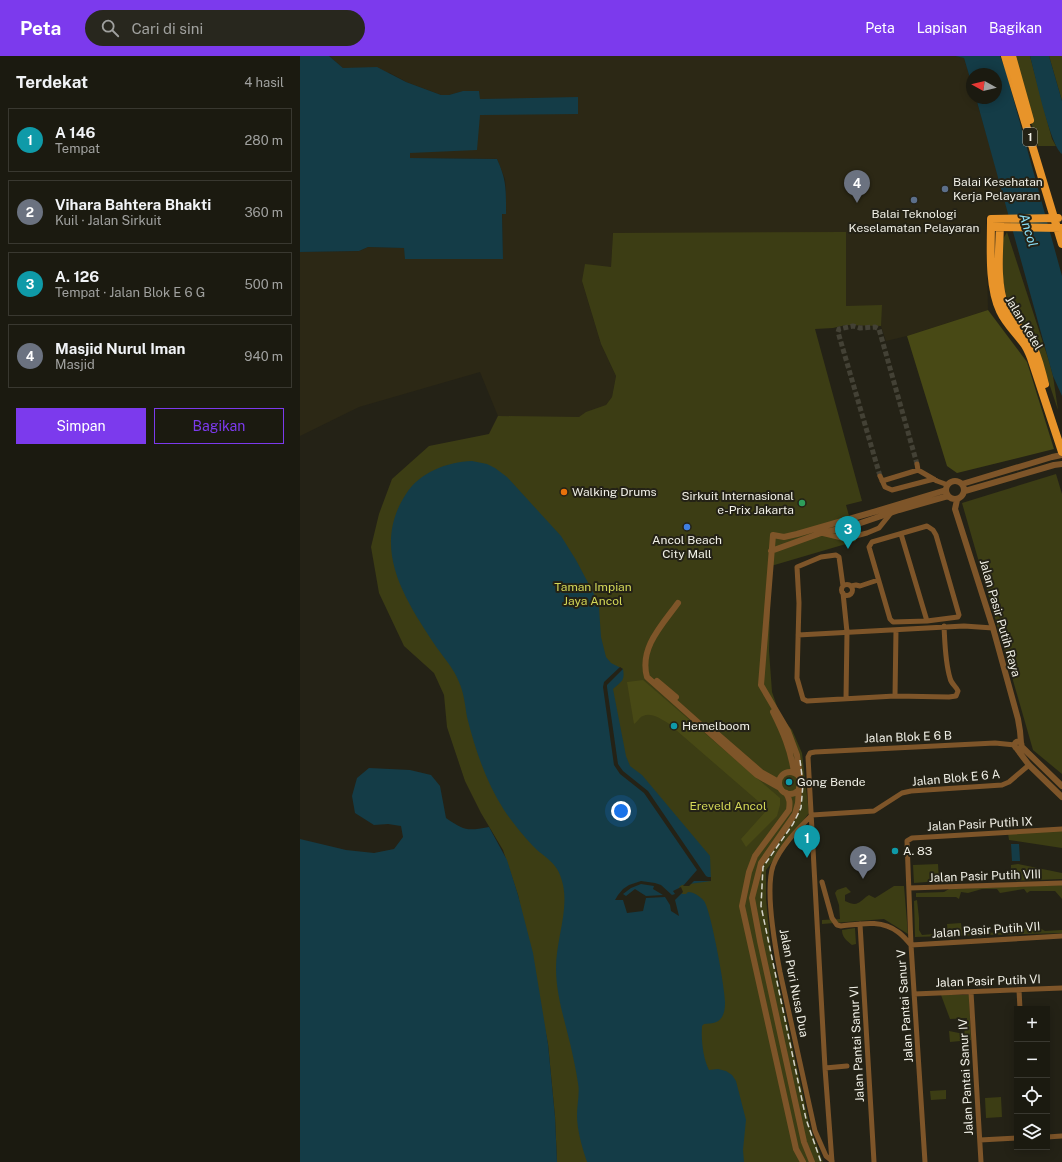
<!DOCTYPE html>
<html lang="id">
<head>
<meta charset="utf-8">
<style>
  :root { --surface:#1b1a10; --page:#28271e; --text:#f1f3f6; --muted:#a0a19f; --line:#393830; --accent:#7c3aed }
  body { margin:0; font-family:"Public Sans",sans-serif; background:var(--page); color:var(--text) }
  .controls { position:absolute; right:12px; bottom:12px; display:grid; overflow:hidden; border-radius:0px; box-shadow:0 2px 10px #0003 }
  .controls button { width:36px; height:36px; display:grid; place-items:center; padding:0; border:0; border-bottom:1px solid var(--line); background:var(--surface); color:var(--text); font:20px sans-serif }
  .compass { position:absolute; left:666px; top:12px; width:36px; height:36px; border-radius:50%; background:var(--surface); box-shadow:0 2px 10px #0003; rotate:278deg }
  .you { position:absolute; left:321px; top:755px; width:14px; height:14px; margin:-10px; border:3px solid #fff; border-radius:50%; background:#1a73e8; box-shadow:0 0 0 6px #1a73e833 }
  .badge { display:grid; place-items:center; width:26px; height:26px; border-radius:50%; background:var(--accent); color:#fff; font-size:13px; font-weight:700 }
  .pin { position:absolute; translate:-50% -33px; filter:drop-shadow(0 1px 2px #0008) }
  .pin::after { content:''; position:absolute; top:21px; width:14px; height:12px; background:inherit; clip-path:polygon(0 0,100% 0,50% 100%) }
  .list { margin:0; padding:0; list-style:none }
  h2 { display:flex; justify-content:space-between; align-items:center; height:52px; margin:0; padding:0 16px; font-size:17px }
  h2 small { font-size:13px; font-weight:400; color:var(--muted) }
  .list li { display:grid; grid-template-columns:26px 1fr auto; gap:12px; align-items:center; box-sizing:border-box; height:64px; margin:0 8px 8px; padding:0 8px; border:1px solid var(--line); border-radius:0px }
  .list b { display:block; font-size:15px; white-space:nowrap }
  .list p { margin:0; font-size:13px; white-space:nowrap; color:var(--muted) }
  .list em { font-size:13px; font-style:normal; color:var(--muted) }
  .actions { display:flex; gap:8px; padding:12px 16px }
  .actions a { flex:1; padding:9px 0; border:1px solid var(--accent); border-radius:0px; text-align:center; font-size:14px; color:var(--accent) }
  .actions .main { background:var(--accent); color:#fff }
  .icon { flex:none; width:22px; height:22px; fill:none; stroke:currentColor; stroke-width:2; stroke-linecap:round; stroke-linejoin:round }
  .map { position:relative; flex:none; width:762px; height:1106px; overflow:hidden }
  header { display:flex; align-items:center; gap:24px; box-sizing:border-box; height:56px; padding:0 20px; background:var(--accent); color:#fff }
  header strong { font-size:19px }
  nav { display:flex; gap:22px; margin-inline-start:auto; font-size:14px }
  .search { width:280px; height:36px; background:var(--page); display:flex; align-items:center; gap:10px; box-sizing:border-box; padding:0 14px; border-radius:22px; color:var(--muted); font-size:15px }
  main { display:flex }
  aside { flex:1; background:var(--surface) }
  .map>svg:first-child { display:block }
  .built { fill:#2c2815 }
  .green { fill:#3c3d14 }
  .forest { fill:#484915 }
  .water { fill:#143c47 }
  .pier { fill:#242216; fill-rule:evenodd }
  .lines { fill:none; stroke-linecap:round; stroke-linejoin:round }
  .minor-tunnel { stroke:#434135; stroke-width:5; stroke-dasharray:5 2.5; stroke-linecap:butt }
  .minor { stroke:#7e5529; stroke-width:5 }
  .tertiary { stroke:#7e5529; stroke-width:6 }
  .trunk { stroke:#e8942a; stroke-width:8 }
  .rail { stroke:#d5d4ca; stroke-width:1.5; stroke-dasharray:6 3; stroke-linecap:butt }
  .service-dot { fill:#5c6f8a; stroke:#242216; stroke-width:1.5 }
  .food-dot { fill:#e8710a; stroke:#242216; stroke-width:1.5 }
  .leisure-dot { fill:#2e9e5b; stroke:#242216; stroke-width:1.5 }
  .shop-dot { fill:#3f7fe0; stroke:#242216; stroke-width:1.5 }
  .culture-dot { fill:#0f9aa8; stroke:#242216; stroke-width:1.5 }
  .labels { text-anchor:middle; stroke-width:4; stroke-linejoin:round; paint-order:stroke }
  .shield { fill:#242216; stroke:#b4b2a8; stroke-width:1 }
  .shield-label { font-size:11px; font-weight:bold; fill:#f1f0e7 }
  .poi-label { font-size:12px; fill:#f1f0e7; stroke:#242216; text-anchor:start }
  .street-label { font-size:12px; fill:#f1f0e7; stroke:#242216 }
  .park-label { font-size:12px; fill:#d3d757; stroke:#242216 }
  .water-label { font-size:13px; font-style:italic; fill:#8be1fa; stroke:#242216 }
</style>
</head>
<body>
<header>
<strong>Peta</strong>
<div class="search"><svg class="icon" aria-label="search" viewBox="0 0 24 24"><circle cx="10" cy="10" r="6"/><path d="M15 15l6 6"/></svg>Cari di sini</div>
<nav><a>Peta</a><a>Lapisan</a><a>Bagikan</a></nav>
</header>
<main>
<aside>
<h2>Terdekat<small>4 hasil</small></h2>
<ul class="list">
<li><span class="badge" style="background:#0f9aa8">1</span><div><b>A 146</b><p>Tempat</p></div><em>280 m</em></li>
<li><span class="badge" style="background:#6b7280">2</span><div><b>Vihara Bahtera Bhakti</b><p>Kuil · Jalan Sirkuit</p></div><em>360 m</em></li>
<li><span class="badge" style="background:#0f9aa8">3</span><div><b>A. 126</b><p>Tempat · Jalan Blok E 6 G</p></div><em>500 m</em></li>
<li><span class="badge" style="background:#6b7280">4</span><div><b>Masjid Nurul Iman</b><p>Masjid</p></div><em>940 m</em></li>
</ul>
<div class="actions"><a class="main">Simpan</a><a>Bagikan</a></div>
</aside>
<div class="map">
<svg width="762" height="1106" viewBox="0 0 762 1106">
  <rect width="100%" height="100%" fill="#242216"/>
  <path class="built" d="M29,0H655L664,2L672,28V42H676L710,161L686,160L688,254L607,280L586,285L581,270L546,269L321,177H313L311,211L282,225L301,288L316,320L312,341L306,349L307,361L189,378L198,360L180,316L59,351L0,380V196L59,195L68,191L104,192L106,203L203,202L202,158L206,157V135L205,123L197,103L110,102V97L164,35L149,39H141L106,26L90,17L43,12Z"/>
  <path class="green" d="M712,0H730L752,83L756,90H738Z
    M749,0H762V45Z
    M546,176V250L582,249L581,270L546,269L533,272L515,273L562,445L546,449L556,485L471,510L469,595L472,636L480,659L492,674L502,697L509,757L466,814V843L471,894L510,1071L523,1106H257L255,1061L248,988L218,839L203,794L181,757L165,725L147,671L144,639L134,617L104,590L79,537L71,491L79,458L92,423L129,390L189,378L198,360L279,361L286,356L306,349L312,341L316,320L301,288L282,225L285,208L311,211L313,177Z
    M707,176L749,305L753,320L758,354L748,324L717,265L708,250L703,224V183Z
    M756,418L762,438V718L733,694L662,447Z
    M762,772V792L709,784L708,777Z
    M638,808L639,825L614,827L613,809Z
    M718,808L762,817V823L711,825V809Z
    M762,829V843L755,835H730L727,837L724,833L700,837L697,833H682L668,837L661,836L659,843L656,841H616V837L644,836L649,833Z
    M594,830H604L608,878L584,863L522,868V864L540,863L539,849L535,837L537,834L546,831L551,836L545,839V845C559,852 559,845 569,839L575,842Z
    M617,844L619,862V874L622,879L646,877V880L615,881L614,845Z
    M661,867L662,876L705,877V875L738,871L745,875L762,874V877L648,880L647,868Z
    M555,872L556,888L552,889C546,884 542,881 542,874Z
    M641,939H669L671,984L650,986L649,975L664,978L667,962L650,963Z
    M646,1034V1043L631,1044L630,1035Z
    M701,1041L702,1061L686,1062L685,1042Z"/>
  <path class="forest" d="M688,254L727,306L754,393L657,417L647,410L607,280Z
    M343,624L480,742V749L477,760L446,791L441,783L466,755V752L376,674L375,670C365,668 355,655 343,660C339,661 338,666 334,668L327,626Z"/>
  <path class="water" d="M0,0H29L43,12L77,11L106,26L141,39H149L163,35H179L180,43L278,41V58L180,59L177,94L110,97V102L197,103C207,125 206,135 206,158H202L203,203H105L104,192L68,191L59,195L0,196Z
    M655,0H700L705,12L762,220V340L753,320L676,42H696V18H672V29L664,2Z
    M730,0H749L762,45V98C750,89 735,18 730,0Z
    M172,405L187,408L195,412L207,421L261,480L276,504L295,540L299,552L301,581L306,601L311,607L323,613C325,625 322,625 313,633L326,700L330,710L342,719L410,800L411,825L382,829L379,831L382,838H386L388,836C394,836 401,841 404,845C411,854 425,932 425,945C425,950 425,956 422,961C417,968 412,967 404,968L402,970C401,984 403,1002 409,1014L418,1013L426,1015L432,1019L436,1025L446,1064L443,1094L444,1106H287C282,1091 277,1074 277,1059C277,1048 280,1037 278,1027C276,1014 273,1000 270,987C264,962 256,938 256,912C256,883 270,852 262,825C257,805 244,802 232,789C222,778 212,766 204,754C186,726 175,693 167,661C165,649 164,637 159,626C154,613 145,603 137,592C106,545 70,493 106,438C120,416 147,406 172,405Z
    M69,712L110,714L131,719L140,730L146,762C165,775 167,775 189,771L207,804L218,839L233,897L248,988L255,1061L257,1106H0V783L46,794L74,797L94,793L103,781L101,770L88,768L74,769L55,757L52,740L57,722Z
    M711,788H719L720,805H712Z"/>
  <path class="pier" d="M320,611L323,613L307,629V631L318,708L323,715L348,735L406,820L408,821H411V825H394L389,830H383L397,814L344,737L320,718L314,709L303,631L304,626Z
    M341,825L355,827L361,829L372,839L375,838L373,835L381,831L383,836L375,844L379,860L371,855L370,849L365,841L346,842L343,855L327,857L323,844H315L318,839L323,833L329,829ZM341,828L354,830L353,833L363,839L346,840L335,833L326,840L323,838L331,832Z"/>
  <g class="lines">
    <path class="minor-tunnel" d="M580,420L538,276L539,273L553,270L560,272L575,271L579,273L617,408"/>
    <path class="minor" d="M617,408L618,414L637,425L648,429
      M580,420L585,431L592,434L634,423
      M582,425L618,414
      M627,470L633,474L636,479L659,559L658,561L627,565L593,566L590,563L569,491L572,486Z
      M521,477L542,482H548L567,477L579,472L591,457
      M601,478L627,565
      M541.5 534a5.5 5.5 0 1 1 11 0a5.5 5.5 0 1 1-11 0Z
      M543,530L539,501L536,499L521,501L497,511L499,547L497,622L503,643L507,645L595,640L649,641L656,640L658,635C656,630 651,628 650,622C645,605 645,588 644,570
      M551,530L556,529L560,530L578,524
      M543,537L547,576L546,643
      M498,579L664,570L693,572
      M595,640L596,574
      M522,826L532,862L537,869L541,870C560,868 581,863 598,876C603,879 607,885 611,889L762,880
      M609,832L762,827
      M560,868L574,1106
      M719,934L720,953
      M671,936L681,1106
      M614,938L762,932
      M525,1012L547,1010
      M747,1081L762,1080
      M680,1084L717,1082
      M532,1105L526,1100L515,1075L480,916C475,890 465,834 473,810C480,791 498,773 512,759L574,755L602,737L611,735L702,729L709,726L729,709
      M532,1106L525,1012L508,701L510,697L515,696L695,687L715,689
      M625,1106L611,889L607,785L612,782L762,773"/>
    <path class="tertiary" d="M646 434a9 9 0 1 1 18 0a9 9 0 1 1-18 0Z
      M662,428L752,401L762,399
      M665,435L754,409L762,408
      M657,444L655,453L693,572L718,663L720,675L721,687
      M471,495L521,477L549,471L599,454L648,440
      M378,547C362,569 339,592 347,621L457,719L480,732
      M357,625L376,641
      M473,656C483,676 491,694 494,717
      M408,670L461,716L479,726
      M714.5 689a3.5 3.5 0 1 1 7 0a3.5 3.5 0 1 1-7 0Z
      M722,691L762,730
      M717,693L729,709L762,741
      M479 727a11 11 0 1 1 22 0a11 11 0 1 1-22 0Z
      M500,722L497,699L488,675L461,629L473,479L484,481L497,478L577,455L646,434
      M499,732L498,747L495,758L461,807L452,842L460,885L504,1086L512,1106
      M486,737C490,743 490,747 489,754L455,800L449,816L442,850L496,1093L503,1106"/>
    <path class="trunk" d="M705,0L762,188
      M712,0L730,64
      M758,162L691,163C691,191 688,229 700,255C706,268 716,277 724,288C727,292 729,297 731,302L762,396
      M700,163C700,191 695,223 705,251C710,264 723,273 730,285C738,297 741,314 745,328
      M695,171L761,172"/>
    <path class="rail" d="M500,704L503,728L501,752L493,768L463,811L461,850L506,1063L521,1106"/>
  </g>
  <g class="service-dot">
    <circle cx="645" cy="133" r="4"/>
    <circle cx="614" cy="144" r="4"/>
  </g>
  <circle class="food-dot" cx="264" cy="436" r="4"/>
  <circle class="leisure-dot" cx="502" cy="447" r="4"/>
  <circle class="shop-dot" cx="387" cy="471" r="4"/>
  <g class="culture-dot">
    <circle cx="374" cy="670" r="4"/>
    <circle cx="489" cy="726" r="4"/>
    <circle cx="595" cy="795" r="4"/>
  </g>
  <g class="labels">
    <rect class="shield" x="723" y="72" width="14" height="18" rx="3"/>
    <g class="shield-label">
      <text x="730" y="85">1</text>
    </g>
    <g class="poi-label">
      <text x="653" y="130">Balai Kesehatan<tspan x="653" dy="14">Kerja Pelayaran</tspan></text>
      <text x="614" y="162" text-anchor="middle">Balai Teknologi<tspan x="614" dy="14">Keselamatan Pelayaran</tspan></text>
      <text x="272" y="440">Walking Drums</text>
      <text x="494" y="444" text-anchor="end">Sirkuit Internasional<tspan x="494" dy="14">e-Prix Jakarta</tspan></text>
      <text x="387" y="488" text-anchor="middle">Ancol Beach<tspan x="387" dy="14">City Mall</tspan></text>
      <text x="382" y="674">Hemelboom</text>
      <text x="497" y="730">Gong Bende</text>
      <text x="603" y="799">A. 83</text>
    </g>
    <g class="street-label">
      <text transform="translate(724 267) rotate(59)" y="4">Jalan Ketel</text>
      <text transform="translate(700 562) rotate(74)" y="4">Jalan Pasir Putih Raya</text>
      <text transform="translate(608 681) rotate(-2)" y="4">Jalan Blok E 6 B</text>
      <text transform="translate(656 722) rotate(-5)" y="4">Jalan Blok E 6 A</text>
      <text transform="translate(680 768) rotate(-3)" y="4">Jalan Pasir Putih IX</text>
      <text transform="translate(685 820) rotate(-2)" y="4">Jalan Pasir Putih VIII</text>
      <text transform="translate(686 874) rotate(-4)" y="4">Jalan Pasir Putih VII</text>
      <text transform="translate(688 925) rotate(-2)" y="4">Jalan Pasir Putih VI</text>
      <text transform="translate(494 927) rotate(79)" y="4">Jalan Puri Nusa Dua</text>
      <text transform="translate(605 950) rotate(-94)" y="4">Jalan Pantai Sanur V</text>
      <text transform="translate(557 988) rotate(-93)" y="4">Jalan Pantai Sanur VI</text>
      <text transform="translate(666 1021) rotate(-93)" y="4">Jalan Pantai Sanur IV</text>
    </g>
    <g class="park-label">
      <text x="293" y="535">Taman Impian<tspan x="293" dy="14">Jaya Ancol</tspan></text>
      <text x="428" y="754">Ereveld Ancol</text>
    </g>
    <g class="water-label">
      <text transform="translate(729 174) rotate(73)" y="5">Ancol</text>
    </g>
  </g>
</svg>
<div class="controls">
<button>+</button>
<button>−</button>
<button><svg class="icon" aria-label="locate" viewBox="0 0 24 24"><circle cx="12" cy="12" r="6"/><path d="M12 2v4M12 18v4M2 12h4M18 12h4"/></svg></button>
<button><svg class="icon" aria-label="layers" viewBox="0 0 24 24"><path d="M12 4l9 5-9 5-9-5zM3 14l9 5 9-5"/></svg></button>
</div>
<svg class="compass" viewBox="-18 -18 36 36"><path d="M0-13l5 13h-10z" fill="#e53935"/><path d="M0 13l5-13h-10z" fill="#a0a19f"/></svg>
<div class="you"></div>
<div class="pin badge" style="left:507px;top:802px;background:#0f9aa8">1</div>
<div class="pin badge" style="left:563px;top:823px;background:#6b7280">2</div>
<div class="pin badge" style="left:548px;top:493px;background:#0f9aa8">3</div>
<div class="pin badge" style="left:557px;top:147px;background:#6b7280">4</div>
</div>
</main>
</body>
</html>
